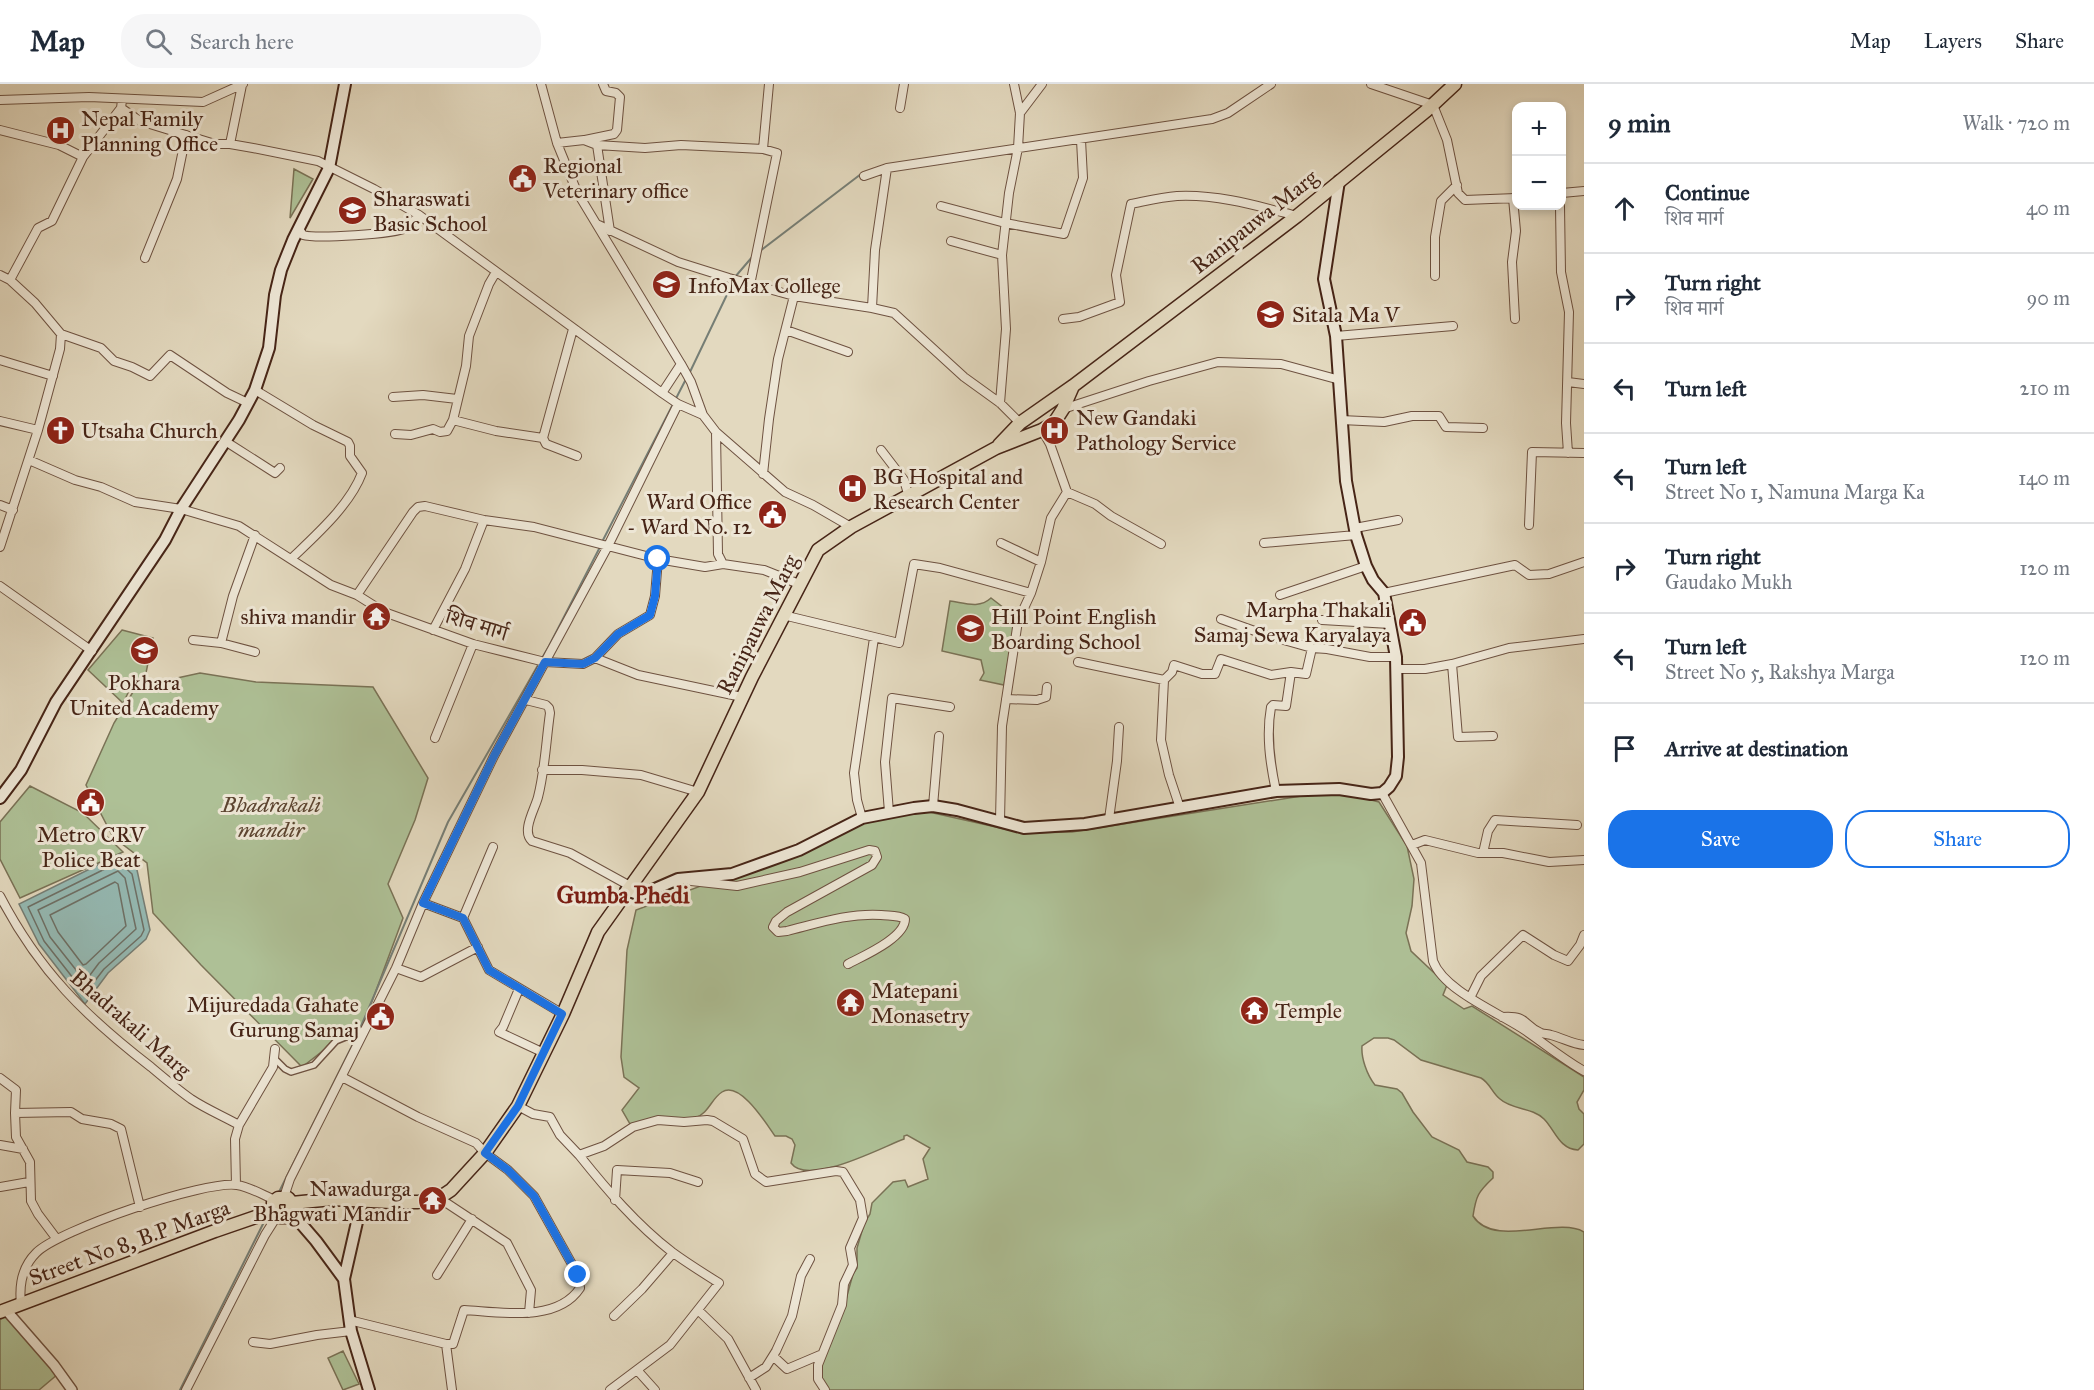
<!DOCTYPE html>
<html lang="en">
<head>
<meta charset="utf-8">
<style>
  :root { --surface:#fff; --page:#f6f6f7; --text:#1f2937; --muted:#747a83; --line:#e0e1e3; --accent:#1a73e8 }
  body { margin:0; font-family:"IM FELL Great Primer","Noto Serif Devanagari",serif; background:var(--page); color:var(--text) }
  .controls { position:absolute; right:18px; top:18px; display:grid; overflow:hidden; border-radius:12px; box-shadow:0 3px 9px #0003 }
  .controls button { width:54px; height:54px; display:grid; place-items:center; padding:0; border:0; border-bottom:2px solid var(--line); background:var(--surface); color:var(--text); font:30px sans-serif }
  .stop { position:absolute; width:18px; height:18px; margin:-14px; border:4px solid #1a73e8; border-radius:50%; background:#fff }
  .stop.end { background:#1a73e8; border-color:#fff; box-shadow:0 2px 6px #0008 }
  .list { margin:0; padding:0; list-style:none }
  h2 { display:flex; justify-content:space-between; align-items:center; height:78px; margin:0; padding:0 24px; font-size:26px }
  h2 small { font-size:20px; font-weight:400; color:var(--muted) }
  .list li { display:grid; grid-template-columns:39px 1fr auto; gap:18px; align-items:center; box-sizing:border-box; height:90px; padding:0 24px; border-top:2px solid var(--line) }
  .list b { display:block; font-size:22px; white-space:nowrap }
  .list p { margin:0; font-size:20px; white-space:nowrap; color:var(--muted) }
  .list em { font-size:20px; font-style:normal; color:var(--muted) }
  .actions { display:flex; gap:12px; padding:18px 24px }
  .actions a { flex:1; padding:14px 0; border:2px solid var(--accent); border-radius:24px; text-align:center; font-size:21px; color:var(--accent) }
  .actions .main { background:var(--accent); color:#fff }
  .icon { flex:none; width:33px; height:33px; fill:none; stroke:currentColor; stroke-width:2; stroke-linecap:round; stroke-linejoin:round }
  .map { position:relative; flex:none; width:1584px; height:1306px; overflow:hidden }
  header { display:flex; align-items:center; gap:36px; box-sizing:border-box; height:84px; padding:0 30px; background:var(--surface); border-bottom:2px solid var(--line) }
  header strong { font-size:28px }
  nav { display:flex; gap:33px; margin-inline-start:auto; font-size:21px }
  .search { width:420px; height:54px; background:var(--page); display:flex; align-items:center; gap:15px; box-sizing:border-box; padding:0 21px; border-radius:24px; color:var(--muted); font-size:22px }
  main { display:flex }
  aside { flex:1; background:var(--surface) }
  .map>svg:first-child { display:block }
  .green { fill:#aec096; stroke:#7a7256; stroke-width:1.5 }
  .water { fill:#95bab4; stroke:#767e75; stroke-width:1.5 }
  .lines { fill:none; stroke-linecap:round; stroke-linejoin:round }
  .shore { stroke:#6e7066; stroke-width:1.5 }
  .stream { stroke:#767e75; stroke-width:2 }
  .pedestrian-casing { stroke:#6e5241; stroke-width:8 }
  .minor-casing { stroke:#6e5241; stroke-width:10 }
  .tertiary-casing { stroke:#6e5241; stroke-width:12 }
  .secondary-casing { stroke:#472517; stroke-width:14 }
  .primary-casing { stroke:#472517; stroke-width:15 }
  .pedestrian { stroke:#ede6d5; stroke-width:5 }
  .minor { stroke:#ede6d5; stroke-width:8 }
  .tertiary { stroke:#ede6d5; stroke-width:9 }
  .secondary { stroke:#ede6d5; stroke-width:10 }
  .primary { stroke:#e3d9bf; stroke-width:12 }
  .route { stroke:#1a73e8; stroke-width:8 }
  .labels { text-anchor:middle; stroke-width:6; stroke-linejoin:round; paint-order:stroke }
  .poi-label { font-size:22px; fill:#472517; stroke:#ede6d5; text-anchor:start }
  .street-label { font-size:22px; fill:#472517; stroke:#ede6d5 }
  .park-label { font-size:22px; font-style:italic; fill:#5c4430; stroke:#ede6d5 }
  .neighbourhood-label { font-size:24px; font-weight:bold; fill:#7a1f14; stroke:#ede6d5 }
</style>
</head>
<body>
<header>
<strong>Map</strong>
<div class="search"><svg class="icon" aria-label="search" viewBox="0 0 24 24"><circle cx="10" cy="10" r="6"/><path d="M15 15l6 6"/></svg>Search here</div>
<nav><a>Map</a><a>Layers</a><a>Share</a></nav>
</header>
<main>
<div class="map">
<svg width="1584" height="1306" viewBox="0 0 1584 1306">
  <rect width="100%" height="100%" fill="#e3d9bf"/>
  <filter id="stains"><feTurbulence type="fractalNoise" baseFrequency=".00333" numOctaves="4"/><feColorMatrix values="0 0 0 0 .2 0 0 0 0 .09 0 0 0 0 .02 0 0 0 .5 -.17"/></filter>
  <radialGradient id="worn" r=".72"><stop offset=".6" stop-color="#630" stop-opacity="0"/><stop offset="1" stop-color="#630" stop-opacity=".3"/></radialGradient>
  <path class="green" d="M294,85L313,95L290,134Z
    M991,514L1013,531L1014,542L1004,601L980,596L984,589L981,576L942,567L950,517C965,519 979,525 991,514Z
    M122,546L153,554L145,594L132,601L123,619L88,586Z
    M200,589L256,598L373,603L428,694L415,736L388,800L403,834L361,947L337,956L302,983L201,881L153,829L147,779L113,753L86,701L114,639L136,603Z
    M30,702L83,729L123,768L20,814L0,775V738Z
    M1344,709L1379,718L1407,762L1414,795L1412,822L1406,849L1411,867L1447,901L1443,911L1464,925L1472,922L1584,993V1006L1577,1018L1579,1025L1584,1030V1060L1578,1066C1559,1065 1555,1046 1544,1035C1532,1023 1512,1026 1500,1015C1492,1009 1490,999 1481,994L1421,976L1394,956L1388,954H1374L1362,962C1361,974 1367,991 1375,1001L1397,1005L1402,1009L1413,1028L1432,1053L1459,1066L1467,1078L1488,1083L1493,1088V1094C1478,1108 1476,1112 1473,1132C1494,1165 1557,1132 1584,1148V1306H827L821,1297L819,1283L845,1219L853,1190L857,1184V1164L864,1140L870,1130L872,1119L893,1098L905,1096L908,1103L928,1095L923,1075L930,1064L907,1051L904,1052V1055C882,1063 808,1103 791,1079L795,1061L792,1055L786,1052H775C767,1041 740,996 722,1008C711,1015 709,1029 695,1034C685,1037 673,1033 663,1034C652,1035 641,1038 630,1040L622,1026L639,1004L624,993L621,973L627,866L636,826L803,764L860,737L920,726L1023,749L1072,748L1314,710Z
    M5,1232L9,1234L58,1290L39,1306H0V1235Z
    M343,1267L359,1300L343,1306L328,1274Z"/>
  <path class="water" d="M120,770L137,786L150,846L146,855L108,889L85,920L39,860L19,820Z"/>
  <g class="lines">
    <path class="shore" d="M119,778L132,790L144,846L141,852L104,885L87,907L84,908L44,857L28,823Z
      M118,787L125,794L136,845L99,879L87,895L84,896L50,853L38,826Z
      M115,798L118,800L126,842L86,880L83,881L58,848L50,831Z"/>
    <path class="stream" d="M760,167L861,90
      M735,193L753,172
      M689,290L733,198
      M602,458L686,295
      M278,1110L356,954L448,738L549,562L600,463
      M180,1306L266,1134"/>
    <defs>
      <path id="pedestrian" d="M274,974L285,985L291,988L314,981L336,957L365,945"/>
      <path id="minor" d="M541,0L557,59L577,108L681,280L691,298L703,331
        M1371,0L1433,21L1447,56L1458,109L1465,116L1516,114
        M0,16L89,13L203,18L243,0
        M122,16L121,24L140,37L215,60H230L253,64L318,77L374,105L419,131L662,309L678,320L703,331L716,348L785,408L813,421L851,443
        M900,24L904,0
        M1020,29L1042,0
        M0,46L59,61L83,73
        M585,56L614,50L617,46L620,13L616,9L606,7L603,0
        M557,59L584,56L597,61L645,64L681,61L763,65L777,69L750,201
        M230,60L242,1
        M597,61L610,147
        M763,65L769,0
        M864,92L887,84L1212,35L1228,29L1271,0
        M1562,109L1584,107
        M1513,114L1516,147L1512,178L1515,235
        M941,122L1005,139L1064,150L1083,94L1081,56
        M1560,122L1561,188L1569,228L1566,339L1568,369
        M599,141L678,178L729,194L794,212L872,224L875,166L887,84
        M299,145L303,151C316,155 395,150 406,144C411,142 415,135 419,131
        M951,157L1002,171
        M145,174L177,95L186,51
        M0,191L10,196
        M1435,192V153L1441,117L1457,101
        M872,224L894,229L964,293L1000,319L1020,339
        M1063,235L1079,233L1120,218L1116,191L1131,120C1146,117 1162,113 1177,112C1218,110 1258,122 1297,132
        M786,246L848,268
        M61,250L101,264L114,277L132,283L150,292L170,271L227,309L248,319
        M1336,252L1453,242
        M0,276L53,292
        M1568,298L1584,300
        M255,306L313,341L348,358L350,362V372L362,389C350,421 316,451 292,474
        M662,309L681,280
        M393,313L423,311L457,315
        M1000,319L1006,245L1002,171L1009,109L1018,64L1020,29L1014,0
        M1063,325L1149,297L1218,278L1281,280L1340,296
        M453,336L496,347L543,354L546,360L577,372
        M1341,336L1384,338L1412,332H1439L1446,343L1483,344
        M0,337L38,346
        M1042,346L1050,360L1067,408L1095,420L1111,432L1161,460
        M716,348L718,470L723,480
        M395,350L411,351L433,345L440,348L447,347L453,336L466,282L469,252L489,200L496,188
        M543,354L573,245
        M225,357L275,389L280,384
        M881,366L904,396L909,413
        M29,376L75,396L101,403L135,418L181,425L239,442L331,501L357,511L384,528L473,560L545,578L583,580L595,574L618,550L650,531L655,512L658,475
        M763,390L769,335L778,275L794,212
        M0,421L13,426
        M1529,441L1532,368L1584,369
        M1355,444L1398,436
        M1001,459L1041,478
        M1264,459L1356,451
        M0,463L38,346L60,265L61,250L35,219L10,196L38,144L52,137L83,73L121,24
        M0,502L92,567
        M1384,509L1515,481L1529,491L1549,490L1584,478
        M357,511L413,428L418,423L425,422L484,436L534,443L658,475L705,483L723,480L764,486L799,500
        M1280,511L1366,482
        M783,531L899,559L914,480L940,484L1031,509
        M1221,535L1266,551L1312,564L1327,565L1370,573H1396
        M1322,536L1390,540
        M433,546L465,485L484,436
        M193,556L221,559L233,512L255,451
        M221,559L255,568
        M595,574L638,591L742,613
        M1078,578L1164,596L1161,656L1169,691L1180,724
        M1452,580L1458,653L1493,652
        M1397,585H1425L1452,580L1509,564L1584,555
        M1164,596L1172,588L1174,581L1202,590H1215L1221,575L1271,591L1291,588
        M1006,615L1037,616L1046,613L1047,603
        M526,616L546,621L549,624L550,629C546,657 545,686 538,713C535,725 521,747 532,757L570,769L630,802
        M435,654L473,560
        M542,686H582L641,691L698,708
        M1276,707C1270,679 1266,651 1271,623L1273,621L1286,622L1291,588L1306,590L1312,564
        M1382,709L1421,779L1433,877C1444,907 1500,929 1526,947C1545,960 1563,975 1584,987
        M933,722L939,652
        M889,728L885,678L892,614L950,623
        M862,734L857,716L854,689L874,554
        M1109,735L1117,677L1119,643
        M1000,737L1002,642L1018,537L1031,509L1041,478L1051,434L1067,408
        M1412,761L1425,756L1478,769H1503L1549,778L1584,776
        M1483,769L1488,747L1495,736L1577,741
        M691,797L737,802L800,788L869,766L875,767L877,773L872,781L787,828L776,837L773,843L778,848L787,847C819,839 848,829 881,831C890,832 898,831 905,835C905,854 863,872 848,880
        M0,812C39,887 85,932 151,983C164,994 177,1005 191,1015C206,1025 223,1032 239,1041
        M423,819L463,834L489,886L563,930
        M463,834L493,763
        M396,884L421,893L478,863
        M519,905L503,943L499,948L544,969
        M1470,914L1481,892L1523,851L1554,871L1568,877L1580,861L1584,851
        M1502,933C1529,931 1522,941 1541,949C1544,950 1548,950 1551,951C1563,954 1572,960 1584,961
        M342,993L418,1033L476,1059L485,1069L508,1086L534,1112L578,1191L580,1204C557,1239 500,1228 464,1226L453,1260H446L349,1236
        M0,994L16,1006L15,1029L16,1053L30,1078L31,1117L38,1130L56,1154
        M518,1022L533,1030L550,1033L560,1051L579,1071L604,1062L633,1043L658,1036L684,1038L707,1036L713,1037L743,1055L755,1090L766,1098L836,1087L843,1088L860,1116L863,1134L850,1164L853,1181L844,1200L842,1221L818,1281V1295L825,1306
        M15,1029L71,1028L82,1035L111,1040L121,1045L140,1123
        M0,1061L23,1065
        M579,1071C607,1106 636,1140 672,1168C687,1179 703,1189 719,1199L670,1261L610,1306
        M236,1101L235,1055L239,1041L273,983L275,965
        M0,1103L29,1098
        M284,1113L290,1095L396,884L423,819L494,672L608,462L678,320
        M439,1114L507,1159L531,1206L529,1229
        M615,1116L617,1086L670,1089L698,1098
        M437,1191L472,1135
        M21,1220C19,1202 22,1183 36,1169C58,1146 205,1096 237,1101C250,1103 263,1111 275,1116
        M698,1226L728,1255L756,1306
        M614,1232L642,1205L673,1169
        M253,1258L270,1260L317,1251L351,1247
        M446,1260L452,1306
        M773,1272L787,1285L820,1271
        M637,1286L655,1306
        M749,1294L766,1283L776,1267L792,1232L801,1192L810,1175
        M186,1306L265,1151L277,1132"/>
      <path id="tertiary" d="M6,1226L54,1281L72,1306"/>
      <path id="secondary" d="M0,714L21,686L56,618L165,456L181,425L239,336L255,306L269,264L275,211L281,186L293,156L329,84L345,0
        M626,806L641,811L678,795L732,790L799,766L862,734L914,724L933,722L957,726L1024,744L1085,740L1276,707L1339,705L1371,710L1382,709L1389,703L1396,692L1398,673L1396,573L1384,509L1373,496L1366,482L1356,451L1346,397L1336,252L1324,195L1339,97
        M362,1116L344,1195L351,1247L369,1306
        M291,1128L316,1157L344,1195"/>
      <path id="primary" d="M999,361L1020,339L1073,302L1297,132L1426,27L1455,0
        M292,1119L332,1115L391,1118H418L439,1114L451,1106L485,1069L518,1022L563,930L598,848L698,708L752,593L818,466L851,443L996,364L1042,346L1054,339L1063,325L1073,302
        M273,1127V1118L278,1114H288L292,1119
        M273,1127L280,1133H286L291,1128L292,1119
        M0,1228L215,1147L273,1127"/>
    </defs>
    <use href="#pedestrian" class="pedestrian-casing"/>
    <use href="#minor" class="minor-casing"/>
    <use href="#tertiary" class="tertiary-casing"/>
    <use href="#secondary" class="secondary-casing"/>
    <use href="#primary" class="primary-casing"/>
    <use href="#pedestrian" class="pedestrian"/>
    <use href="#minor" class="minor"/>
    <use href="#tertiary" class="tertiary"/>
    <use href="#secondary" class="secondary"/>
    <use href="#primary" class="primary"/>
  </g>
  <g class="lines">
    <path class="route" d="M578,1191L534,1112L508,1086L485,1069L518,1022L562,930L489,886L463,834L423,819L494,672L545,578L583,580L595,574L618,550L650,531L655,512L658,475"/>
  </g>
  <defs>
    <symbol id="hospital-disc" viewBox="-11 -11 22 22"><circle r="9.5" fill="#8f2418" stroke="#ede6d5"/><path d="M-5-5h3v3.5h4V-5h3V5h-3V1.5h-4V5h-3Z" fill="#fff"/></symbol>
    <symbol id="civic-disc" viewBox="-11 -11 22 22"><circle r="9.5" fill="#8f2418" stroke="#ede6d5"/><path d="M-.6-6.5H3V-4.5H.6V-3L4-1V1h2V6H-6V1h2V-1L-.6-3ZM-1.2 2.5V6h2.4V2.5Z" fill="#fff"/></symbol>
    <symbol id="school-disc" viewBox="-11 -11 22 22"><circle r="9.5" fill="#8f2418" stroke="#ede6d5"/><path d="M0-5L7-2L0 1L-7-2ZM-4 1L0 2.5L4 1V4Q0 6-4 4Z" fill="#fff"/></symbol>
    <symbol id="university-disc" viewBox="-11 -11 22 22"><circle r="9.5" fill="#8f2418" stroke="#ede6d5"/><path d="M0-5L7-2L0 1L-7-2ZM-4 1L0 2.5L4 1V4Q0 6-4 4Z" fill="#fff"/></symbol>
    <symbol id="church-disc" viewBox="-11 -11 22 22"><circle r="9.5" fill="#8f2418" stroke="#ede6d5"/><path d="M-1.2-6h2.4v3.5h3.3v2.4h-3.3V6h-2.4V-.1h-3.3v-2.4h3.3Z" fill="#fff"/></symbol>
    <symbol id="temple-disc" viewBox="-11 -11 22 22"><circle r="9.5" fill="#8f2418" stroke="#ede6d5"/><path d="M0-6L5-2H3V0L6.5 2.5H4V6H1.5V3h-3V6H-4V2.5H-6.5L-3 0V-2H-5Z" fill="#fff"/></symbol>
  </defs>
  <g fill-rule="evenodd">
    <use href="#hospital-disc" x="44" y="30" width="33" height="33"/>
    <use href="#civic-disc" x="506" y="78" width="33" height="33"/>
    <use href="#school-disc" x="336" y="110" width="33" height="33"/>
    <use href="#university-disc" x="650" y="184" width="33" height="33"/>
    <use href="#school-disc" x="1254" y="214" width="33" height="33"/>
    <use href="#church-disc" x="44" y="330" width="33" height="33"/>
    <use href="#hospital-disc" x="1038" y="330" width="33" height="33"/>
    <use href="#hospital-disc" x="836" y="388" width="33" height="33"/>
    <use href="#civic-disc" x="756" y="414" width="33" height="33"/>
    <use href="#temple-disc" x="360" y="516" width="33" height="33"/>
    <use href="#civic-disc" x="1396" y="522" width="33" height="33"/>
    <use href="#school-disc" x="954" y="528" width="33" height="33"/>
    <use href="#school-disc" x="128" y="550" width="33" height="33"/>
    <use href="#civic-disc" x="74" y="702" width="33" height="33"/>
    <use href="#temple-disc" x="834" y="902" width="33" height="33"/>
    <use href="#temple-disc" x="1238" y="910" width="33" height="33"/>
    <use href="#civic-disc" x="364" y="916" width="33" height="33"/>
    <use href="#temple-disc" x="416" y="1100" width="33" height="33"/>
  </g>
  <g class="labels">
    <g class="poi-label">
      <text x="81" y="42">Nepal Family<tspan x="81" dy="25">Planning Office</tspan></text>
      <text x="543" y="89">Regional<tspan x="543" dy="25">Veterinary office</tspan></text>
      <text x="373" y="122">Sharaswati<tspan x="373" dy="25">Basic School</tspan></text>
      <text x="688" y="209">InfoMax College</text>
      <text x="1292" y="238">Sitala Ma V</text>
      <text x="1076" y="341">New Gandaki<tspan x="1076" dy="25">Pathology Service</tspan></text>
      <text x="81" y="354">Utsaha Church</text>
      <text x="873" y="400">BG Hospital and<tspan x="873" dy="25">Research Center</tspan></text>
      <text x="752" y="425" text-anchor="end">Ward Office<tspan x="752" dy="25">- Ward No. 12</tspan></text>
      <text x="1391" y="533" text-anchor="end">Marpha Thakali<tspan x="1391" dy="25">Samaj Sewa Karyalaya</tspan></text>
      <text x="356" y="540" text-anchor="end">shiva mandir</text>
      <text x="991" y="540">Hill Point English<tspan x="991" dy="25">Boarding School</tspan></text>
      <text x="144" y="606" text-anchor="middle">Pokhara<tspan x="144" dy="25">United Academy</tspan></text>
      <text x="91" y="758" text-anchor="middle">Metro CRV<tspan x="91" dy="25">Police Beat</tspan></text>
      <text x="871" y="914">Matepani<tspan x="871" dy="25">Monasetry</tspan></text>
      <text x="359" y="928" text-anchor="end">Mijuredada Gahate<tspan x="359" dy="25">Gurung Samaj</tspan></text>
      <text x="1275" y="934">Temple</text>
      <text x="411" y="1112" text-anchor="end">Nawadurga<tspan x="411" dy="25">Bhagwati Mandir</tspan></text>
    </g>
    <g class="street-label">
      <text transform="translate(1254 137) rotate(-38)" y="8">Ranipauwa Marg</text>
      <text transform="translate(477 540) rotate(17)" y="8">शिव मार्ग</text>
      <text transform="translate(757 540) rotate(-63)" y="8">Ranipauwa Marg</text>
      <text transform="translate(131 939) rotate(41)" y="8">Bhadrakali Marg</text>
      <text transform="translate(129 1158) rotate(-20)" y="8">Street No 8, B.P Marga</text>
    </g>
    <g class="park-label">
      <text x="271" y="728">Bhadrakali<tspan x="271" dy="25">mandir</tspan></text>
    </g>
    <g class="neighbourhood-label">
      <text x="623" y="819">Gumba Phedi</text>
    </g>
  </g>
  <rect width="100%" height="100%" filter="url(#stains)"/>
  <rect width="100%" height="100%" fill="url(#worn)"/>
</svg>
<div class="controls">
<button>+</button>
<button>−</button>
</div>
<div class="stop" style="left:658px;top:475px"></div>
<div class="stop end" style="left:578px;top:1191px"></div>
</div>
<aside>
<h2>9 min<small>Walk · 720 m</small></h2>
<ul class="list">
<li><svg class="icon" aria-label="ahead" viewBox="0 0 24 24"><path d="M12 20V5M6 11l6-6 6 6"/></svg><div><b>Continue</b><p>शिव मार्ग</p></div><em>40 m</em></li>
<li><svg class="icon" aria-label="right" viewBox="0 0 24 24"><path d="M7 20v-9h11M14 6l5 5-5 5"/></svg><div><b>Turn right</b><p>शिव मार्ग</p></div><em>90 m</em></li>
<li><svg class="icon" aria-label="left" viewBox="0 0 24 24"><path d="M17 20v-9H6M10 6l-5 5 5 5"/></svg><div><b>Turn left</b></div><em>210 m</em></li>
<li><svg class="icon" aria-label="left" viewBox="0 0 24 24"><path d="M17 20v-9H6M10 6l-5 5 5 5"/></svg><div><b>Turn left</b><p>Street No 1, Namuna Marga Ka</p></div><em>140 m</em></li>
<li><svg class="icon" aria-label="right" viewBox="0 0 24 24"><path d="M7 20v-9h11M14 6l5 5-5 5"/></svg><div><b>Turn right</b><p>Gaudako Mukh</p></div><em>120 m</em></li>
<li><svg class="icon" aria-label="left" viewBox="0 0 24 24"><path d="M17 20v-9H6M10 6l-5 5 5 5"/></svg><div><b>Turn left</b><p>Street No 5, Rakshya Marga</p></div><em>120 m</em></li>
<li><svg class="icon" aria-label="arrive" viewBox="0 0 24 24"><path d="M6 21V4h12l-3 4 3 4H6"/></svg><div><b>Arrive at destination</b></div></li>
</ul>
<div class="actions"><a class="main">Save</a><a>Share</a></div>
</aside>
</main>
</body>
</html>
